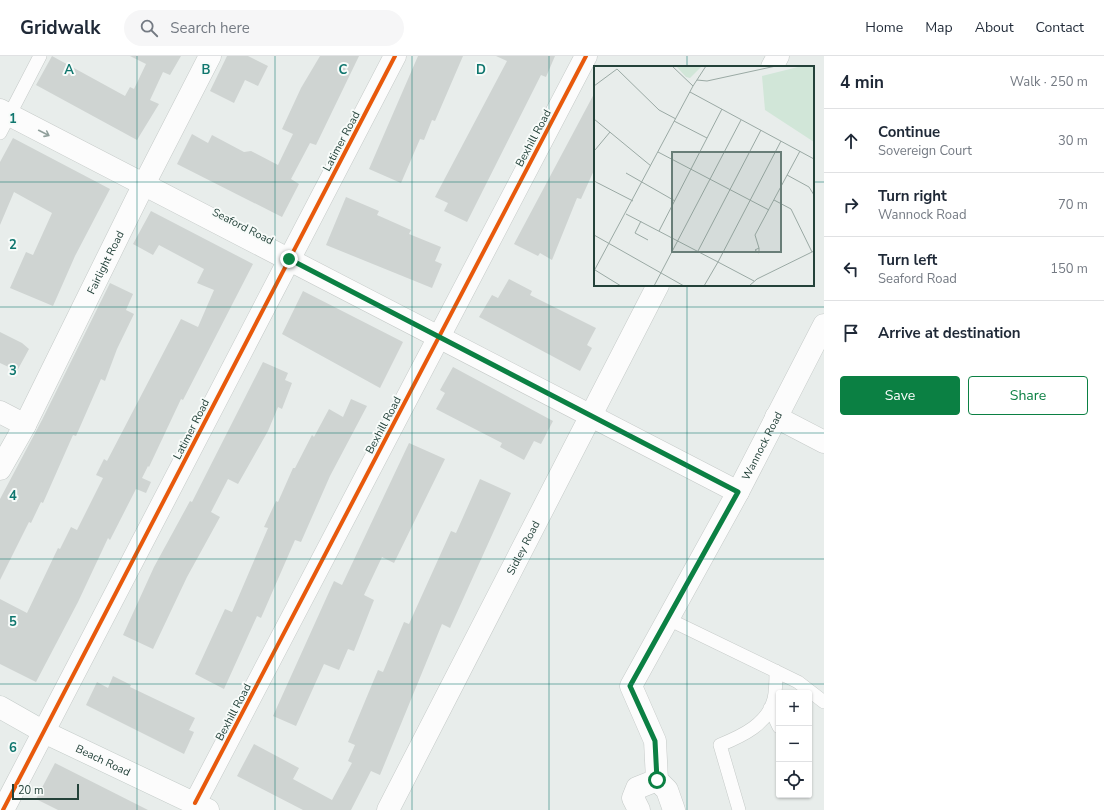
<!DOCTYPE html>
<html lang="en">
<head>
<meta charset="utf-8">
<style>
  :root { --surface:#fff; --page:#f6f6f7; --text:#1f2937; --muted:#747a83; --line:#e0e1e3; --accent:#0b8043 }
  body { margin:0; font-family:"Nunito Sans",sans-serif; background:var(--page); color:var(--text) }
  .controls { position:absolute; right:12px; bottom:12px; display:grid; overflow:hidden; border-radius:4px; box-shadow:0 1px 3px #0004 }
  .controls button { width:36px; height:36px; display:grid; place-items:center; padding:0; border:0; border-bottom:1px solid var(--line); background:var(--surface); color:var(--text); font:20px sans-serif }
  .scale { position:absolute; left:12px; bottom:10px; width:67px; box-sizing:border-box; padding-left:4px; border:2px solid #24423a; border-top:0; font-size:11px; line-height:14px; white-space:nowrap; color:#24423a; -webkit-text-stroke:3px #f7fbf9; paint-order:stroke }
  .stop { position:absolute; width:12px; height:12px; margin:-9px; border:3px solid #0b8043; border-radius:50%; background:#fff }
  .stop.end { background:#0b8043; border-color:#fff; box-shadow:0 1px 4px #0008 }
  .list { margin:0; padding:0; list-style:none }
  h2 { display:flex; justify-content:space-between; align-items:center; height:52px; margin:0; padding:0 16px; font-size:17px }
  h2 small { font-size:13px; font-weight:400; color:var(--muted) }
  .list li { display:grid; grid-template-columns:26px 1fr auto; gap:12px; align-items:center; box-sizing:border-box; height:64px; padding:0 16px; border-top:1px solid var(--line) }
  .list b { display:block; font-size:15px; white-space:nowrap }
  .list p { margin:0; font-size:13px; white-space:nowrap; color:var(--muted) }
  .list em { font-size:13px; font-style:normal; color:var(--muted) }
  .actions { display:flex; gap:8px; padding:12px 16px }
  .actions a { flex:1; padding:9px 0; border:1px solid var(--accent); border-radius:4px; text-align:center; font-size:14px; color:var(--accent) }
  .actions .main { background:var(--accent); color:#fff }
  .icon { flex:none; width:22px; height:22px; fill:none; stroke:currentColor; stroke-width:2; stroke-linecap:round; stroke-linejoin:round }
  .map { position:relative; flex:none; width:824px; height:754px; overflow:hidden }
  header { display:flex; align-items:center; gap:24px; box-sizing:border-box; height:56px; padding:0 20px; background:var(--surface); border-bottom:1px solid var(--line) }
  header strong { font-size:19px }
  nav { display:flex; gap:22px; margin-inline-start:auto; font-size:14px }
  .search { width:280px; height:36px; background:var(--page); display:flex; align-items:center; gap:10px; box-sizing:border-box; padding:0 14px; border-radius:22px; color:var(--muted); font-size:15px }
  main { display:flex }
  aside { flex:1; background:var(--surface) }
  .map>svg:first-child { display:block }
  .building { fill:#cfd4d2 }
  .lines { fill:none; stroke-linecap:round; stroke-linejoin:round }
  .service-casing { stroke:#c5cac8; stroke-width:14 }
  .minor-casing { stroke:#c5cac8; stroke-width:23 }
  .secondary-casing { stroke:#c3cbc8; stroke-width:23 }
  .service { stroke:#fcfcfc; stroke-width:13 }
  .minor { stroke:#fcfcfc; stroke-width:22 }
  .secondary { stroke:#fcfcfc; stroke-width:22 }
  .cycleway-casing { stroke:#f7fbf9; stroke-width:6 }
  .cycleway { stroke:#e8590c; stroke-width:4 }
  .oneway { stroke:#909f9b }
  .route { stroke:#0b8043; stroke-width:5 }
  .grid { fill:none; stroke:#0f766e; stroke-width:1; stroke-opacity:0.55 }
  .labels { text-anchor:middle; stroke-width:4; stroke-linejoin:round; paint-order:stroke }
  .street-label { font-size:11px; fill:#24423a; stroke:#f7fbf9 }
  .inset-road { fill:none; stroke:#9aa9a4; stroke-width:1 }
  .view { fill:#697e78; fill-opacity:0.15; stroke:#697e78; stroke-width:2 }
  .inset-edge { fill:none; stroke:#24423a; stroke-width:2 }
  .grid-label { font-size:13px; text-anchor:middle; font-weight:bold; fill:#0f766e; stroke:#f7fbf9; stroke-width:4; stroke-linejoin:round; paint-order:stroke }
</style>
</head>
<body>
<header>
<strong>Gridwalk</strong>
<div class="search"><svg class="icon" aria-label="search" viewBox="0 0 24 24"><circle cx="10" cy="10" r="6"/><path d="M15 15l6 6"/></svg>Search here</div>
<nav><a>Home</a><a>Map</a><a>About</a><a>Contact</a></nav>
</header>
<main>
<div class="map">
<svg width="824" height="754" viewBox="0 0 824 754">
  <rect width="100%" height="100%" fill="#e8edeb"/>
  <path class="building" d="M52,0L125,40L130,31L134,33L146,8L130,0H181L170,19L163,16L150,44L159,48L137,84L36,29Z
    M227,0H248L268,10L258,30L245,24L234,47L210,35Z
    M320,0H359L316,89L310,87L291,123L299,128L282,161L177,108L192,78L208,87L212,79L244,96L251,95L278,109L293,78L282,73L301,32Z
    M418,0H463L435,65L432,64L424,84L420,83L401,127L369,113Z
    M496,0H555L546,21L541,19L467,166L444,155L448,147L435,141L507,5Z
    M595,36V112L581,143L577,142L552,204L540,197L538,200L514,188Z
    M13,82L110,133L75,200L53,250L10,232L26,196L33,199L52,157L14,136L0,169V106Z
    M346,141L379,155L377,159L411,174L409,178L441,191L435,205L442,208L432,232L326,189Z
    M151,155L253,208L183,344L181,343L149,411L148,410L142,422L151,426L146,437L136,433L110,484L108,482L78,546L36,626L0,608V543L27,557L58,492L60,493L71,471L77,474L103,422L96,419L104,403L107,405L181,263L198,271L214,234L197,227L204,213L159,189L153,199L133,188Z
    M509,223L532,235L530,239L596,272L587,289L592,292L580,315L479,261L492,239L498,242Z
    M110,227L133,238L126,254L134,258L117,293L105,325L101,323L76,380L73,379L43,447L41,446L31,467L29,466L0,524V443L42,364Z
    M303,235L403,286L380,332L282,278Z
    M0,276L22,287L29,293L17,315L0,307Z
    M263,306L288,317L285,324L292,327L282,353L278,351L268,375L238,428L228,423L211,456L220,461L187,521L153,593L123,579L154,511L190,445L192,446Z
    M453,311L553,365L541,388L534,385L524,404L500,391L502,387L436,353L445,337L440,334Z
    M351,343L367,350L330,420L301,486L295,484L261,562L257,560L224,633L195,618L225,553L232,556L268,472L264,471L276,445L278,446L293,412H295L312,379L314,381L329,353L343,361Z
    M409,387L445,403L394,507L382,501L364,539L374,544L354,595L348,593L339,614L324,608L296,670L273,660L334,525L342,529Z
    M480,423L511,437L450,572L442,568L380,719L371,715L351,754H303L237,720L254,688L299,712L293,723L332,744L352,707L348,705L355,689L348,686L378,614L383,616L404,566L409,568L451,475L456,477Z
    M113,620L131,629L130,631L195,662L189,674L194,676L184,698L86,649L97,626L108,632Z
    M55,707L148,754H58L36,743Z"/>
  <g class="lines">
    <defs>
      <path id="service" d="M0,77L40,0
        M668,563L798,626L824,646
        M770,652L779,671
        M739,754L720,689C742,680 768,668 774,643C776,634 776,624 776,615"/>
      <g id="minor">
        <path d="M772,11L778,0"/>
        <path d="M0,54L738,436"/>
        <path d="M0,356L25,369"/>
        <path d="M776,361L824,386"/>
        <path id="s1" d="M0,413L25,369L137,142L210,0"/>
        <path d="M195,747L586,0"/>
        <path d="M3,754L395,0"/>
        <path id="s2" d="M388,754L658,229"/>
        <path d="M639,754L633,742L637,732L657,724"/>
        <path id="s3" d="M674,754L667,734L657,724L655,685L631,630L738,436L824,269"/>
      </g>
      <g id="secondary">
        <path id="s4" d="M0,651L44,676L208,754"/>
      </g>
    </defs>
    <use href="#service" class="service-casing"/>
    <use href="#minor" class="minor-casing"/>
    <use href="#secondary" class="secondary-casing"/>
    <use href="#service" class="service"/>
    <use href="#minor" class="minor"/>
    <use href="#secondary" class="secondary"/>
    <defs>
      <path id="cycleway" d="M195,747L586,0
        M3,754L395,0"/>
    </defs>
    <use href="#cycleway" class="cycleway-casing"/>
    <use href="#cycleway" class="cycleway"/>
  </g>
  <defs><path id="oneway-shaft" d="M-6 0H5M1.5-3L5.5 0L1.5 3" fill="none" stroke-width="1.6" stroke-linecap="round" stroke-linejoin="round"/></defs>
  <use class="oneway" href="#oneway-shaft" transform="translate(44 77) rotate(27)"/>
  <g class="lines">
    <path class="route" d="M289,203L738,436L630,630L655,685L657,724"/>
  </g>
  <path class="grid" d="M137,0V754M275,0V754M412,0V754M549,0V754M687,0V11M0,126H595M813,126H824M687,229V754M0,251H824M0,377H824M0,503H824M0,628H824"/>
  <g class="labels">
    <g class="street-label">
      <text transform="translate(533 82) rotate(-62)" y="4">Bexhill Road</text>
      <text transform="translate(341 85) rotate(-62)" y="4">Latimer Road</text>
      <text transform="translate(243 170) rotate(27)" y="4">Seaford Road</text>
      <text dy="4" stroke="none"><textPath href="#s1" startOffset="232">Fairlight Road</textPath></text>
      <text transform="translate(383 369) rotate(-62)" y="4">Bexhill Road</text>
      <text transform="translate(191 373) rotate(-63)" y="4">Latimer Road</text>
      <text dy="4" stroke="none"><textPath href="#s3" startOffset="408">Wannock Road</textPath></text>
      <text dy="4" stroke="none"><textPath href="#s2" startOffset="295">Sidley Road</textPath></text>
      <text transform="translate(233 656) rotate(-62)" y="4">Bexhill Road</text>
      <text dy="4" stroke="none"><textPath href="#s4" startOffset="116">Beach Road</textPath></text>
    </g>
  </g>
  <g transform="translate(594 10)">
    <rect width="220" height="220" fill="#e8edeb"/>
    <path d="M82,0H108L96,12L92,11ZM208,0H220V76L171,44L168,10Z" fill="#d1e6d8"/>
    <path class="inset-road" d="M78,0L99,20M103,14L113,15L182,0M0,20L23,3L65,44L82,53M96,26L220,93M0,53L57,100M80,55L113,72M1,84L16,66M64,86L175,144M32,107L81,135M193,109L215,121L220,129M0,115L39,135M180,134L197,143L218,186M32,148L124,196L110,220M47,155L41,167L54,174M65,165L128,43M0,169L90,220M165,182V187L161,184L165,182L161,169L206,85M104,185L167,64M1,204L27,220M0,205L99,20L112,0M160,215L124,196L187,75M60,220L147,54M155,220L163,213L220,185"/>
    <path class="view" d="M78,86H187V186H78Z"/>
    <rect width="220" height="220" class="inset-edge"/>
  </g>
  <g class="grid-label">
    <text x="69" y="18">A</text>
    <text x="206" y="18">B</text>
    <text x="343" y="18">C</text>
    <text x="481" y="18">D</text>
    <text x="13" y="67">1</text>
    <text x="13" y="193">2</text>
    <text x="13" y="319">3</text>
    <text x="13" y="444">4</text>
    <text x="13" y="570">5</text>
    <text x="13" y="696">6</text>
  </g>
</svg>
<div class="controls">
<button>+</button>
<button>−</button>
<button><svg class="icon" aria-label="locate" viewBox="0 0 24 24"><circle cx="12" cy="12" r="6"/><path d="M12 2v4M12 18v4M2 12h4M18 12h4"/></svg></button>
</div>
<div class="scale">20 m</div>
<div class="stop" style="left:657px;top:724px"></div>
<div class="stop end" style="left:289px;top:203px"></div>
</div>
<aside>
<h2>4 min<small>Walk · 250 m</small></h2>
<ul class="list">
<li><svg class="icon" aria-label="ahead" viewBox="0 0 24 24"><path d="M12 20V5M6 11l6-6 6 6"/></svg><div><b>Continue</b><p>Sovereign Court</p></div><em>30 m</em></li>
<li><svg class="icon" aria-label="right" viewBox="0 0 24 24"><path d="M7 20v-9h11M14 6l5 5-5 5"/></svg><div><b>Turn right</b><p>Wannock Road</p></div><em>70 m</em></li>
<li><svg class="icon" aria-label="left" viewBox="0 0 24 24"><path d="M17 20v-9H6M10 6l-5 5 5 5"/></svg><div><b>Turn left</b><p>Seaford Road</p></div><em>150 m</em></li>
<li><svg class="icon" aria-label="arrive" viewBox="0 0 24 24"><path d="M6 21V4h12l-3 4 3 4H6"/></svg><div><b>Arrive at destination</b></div></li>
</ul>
<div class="actions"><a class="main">Save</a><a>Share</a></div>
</aside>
</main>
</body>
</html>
